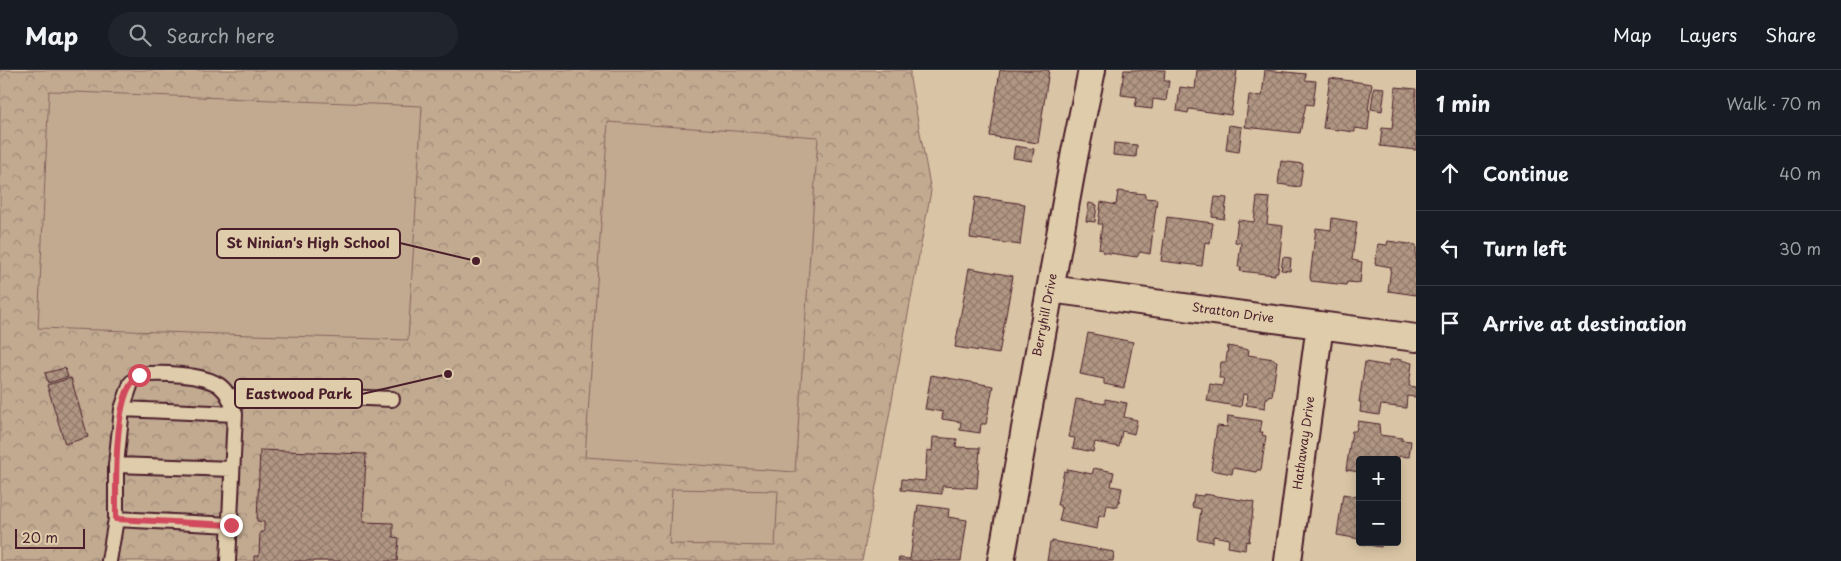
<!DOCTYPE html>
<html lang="en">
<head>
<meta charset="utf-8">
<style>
  :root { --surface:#171b24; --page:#20242c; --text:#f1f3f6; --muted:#9ea1a6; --line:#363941 }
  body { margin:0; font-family:"Playpen Sans",sans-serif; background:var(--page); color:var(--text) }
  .controls { position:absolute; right:15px; bottom:15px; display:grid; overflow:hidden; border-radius:5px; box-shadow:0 2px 12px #0003 }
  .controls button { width:45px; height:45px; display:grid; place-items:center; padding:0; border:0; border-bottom:1px solid var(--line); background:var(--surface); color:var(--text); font:25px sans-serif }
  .scale { position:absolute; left:15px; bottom:12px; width:70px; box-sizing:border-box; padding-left:5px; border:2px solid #4a1f2b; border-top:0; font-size:14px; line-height:18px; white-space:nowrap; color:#4a1f2b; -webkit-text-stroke:4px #dfccaa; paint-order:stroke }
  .stop { position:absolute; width:15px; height:15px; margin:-11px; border:4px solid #d1495b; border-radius:50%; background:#fff }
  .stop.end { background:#d1495b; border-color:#fff; box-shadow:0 1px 5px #0008 }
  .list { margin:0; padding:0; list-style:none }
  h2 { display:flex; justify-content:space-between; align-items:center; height:65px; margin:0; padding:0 20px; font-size:21px }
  h2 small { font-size:16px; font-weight:400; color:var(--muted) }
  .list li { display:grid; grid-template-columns:32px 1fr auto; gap:15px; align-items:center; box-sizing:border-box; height:75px; padding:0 20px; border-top:1px solid var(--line) }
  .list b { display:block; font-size:19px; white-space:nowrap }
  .list em { font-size:16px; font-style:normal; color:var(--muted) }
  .icon { flex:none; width:28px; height:28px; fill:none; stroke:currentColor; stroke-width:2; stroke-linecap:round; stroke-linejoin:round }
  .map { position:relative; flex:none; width:1416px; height:491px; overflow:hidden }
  header { display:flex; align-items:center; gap:30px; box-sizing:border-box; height:70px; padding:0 25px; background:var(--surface); border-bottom:1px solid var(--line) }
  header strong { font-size:24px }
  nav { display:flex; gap:28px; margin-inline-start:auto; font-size:18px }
  .search { width:350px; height:45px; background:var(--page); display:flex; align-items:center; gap:12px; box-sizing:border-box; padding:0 18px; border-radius:28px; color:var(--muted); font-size:19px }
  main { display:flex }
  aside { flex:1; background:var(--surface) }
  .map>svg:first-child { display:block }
  .park { fill:url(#park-crowns); stroke:#86645e }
  .garden { fill:#c2aa91; stroke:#86645e }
  .building { fill:url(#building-cross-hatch); stroke:#4a1f2b }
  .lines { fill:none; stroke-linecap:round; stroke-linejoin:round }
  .service-casing { stroke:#4a1f2b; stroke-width:18 }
  .minor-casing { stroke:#4a1f2b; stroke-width:30 }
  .service { stroke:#dfccaa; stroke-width:14 }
  .minor { stroke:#dfccaa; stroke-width:26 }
  .route { stroke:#d1495b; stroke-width:6 }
  .labels { text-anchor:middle; stroke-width:4; stroke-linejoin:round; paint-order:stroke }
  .street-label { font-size:12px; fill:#4a1f2b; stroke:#dfccaa }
  .leader { fill:none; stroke:#4a1f2b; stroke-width:2 }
  .callout-dot { fill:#4a1f2b; stroke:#dfccaa; stroke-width:2 }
  .callout { fill:#dfccaa; stroke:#4a1f2b; stroke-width:2 }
  .callout-label { font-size:14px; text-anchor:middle; font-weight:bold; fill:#4a1f2b }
</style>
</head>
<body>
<header>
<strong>Map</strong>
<div class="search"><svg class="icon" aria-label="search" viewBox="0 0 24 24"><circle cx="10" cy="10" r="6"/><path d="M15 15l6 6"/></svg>Search here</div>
<nav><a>Map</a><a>Layers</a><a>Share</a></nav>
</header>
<main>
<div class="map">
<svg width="1416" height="491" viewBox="0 0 1416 491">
  <defs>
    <pattern id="park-crowns" width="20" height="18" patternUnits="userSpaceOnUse" patternTransform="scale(1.25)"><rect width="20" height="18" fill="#c2aa91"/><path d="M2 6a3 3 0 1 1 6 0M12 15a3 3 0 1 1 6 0" fill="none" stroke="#a08a77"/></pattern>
    <pattern id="building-cross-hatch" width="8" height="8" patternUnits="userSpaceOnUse" patternTransform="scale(1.25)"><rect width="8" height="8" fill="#b09683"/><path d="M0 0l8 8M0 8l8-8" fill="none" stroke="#917a6b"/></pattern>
  </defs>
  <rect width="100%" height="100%" fill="#d9c5a5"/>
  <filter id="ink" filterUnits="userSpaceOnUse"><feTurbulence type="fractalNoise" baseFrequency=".02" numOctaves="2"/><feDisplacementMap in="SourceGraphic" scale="10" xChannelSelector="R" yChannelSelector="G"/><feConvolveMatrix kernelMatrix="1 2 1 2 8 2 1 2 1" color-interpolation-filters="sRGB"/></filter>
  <g filter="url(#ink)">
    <path class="park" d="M0,0H910V9L931,121L862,491H0Z"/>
    <path class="garden" d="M49,21L422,36L408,270L38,258Z
      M608,52L818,67L795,402L585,387Z
      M672,419L778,421L775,476L669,474Z"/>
    <path class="building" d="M1000,0H1049L1038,73L990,66Z
      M1124,0H1165L1164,11H1169L1166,31L1153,29L1152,39L1135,37L1137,27L1121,25Z
      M1197,0H1237L1231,45L1189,39L1188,43L1177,41L1180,17L1195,19Z
      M1265,0L1306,4L1305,10L1316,11L1313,35L1306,34L1300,63L1245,57L1249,25L1262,26Z
      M1330,8L1372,14L1368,40H1370L1368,60L1355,58V62L1323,58Z
      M1374,17L1385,18L1382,41L1371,39Z
      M1396,17L1416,19V80L1380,76L1382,58L1392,59Z
      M1229,55L1242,57L1239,82L1226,80Z
      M1114,73L1137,75L1136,87L1113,85Z
      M1015,76L1034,79L1032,91L1013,88Z
      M1281,91L1303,94L1300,117L1278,114Z
      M1118,121L1145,124V128L1157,129L1150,184L1140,182L1137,187L1102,182L1103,180L1099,179L1102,154H1098L1101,132L1116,135Z
      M975,127L1025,134L1020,175L970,168Z
      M1215,127L1227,128L1224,149L1212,147Z
      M1257,127L1270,128L1267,154L1283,156L1278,202H1275V205L1240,201L1241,197H1238L1241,173L1235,172L1238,150L1254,152Z
      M1089,133L1097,135L1095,152L1086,151Z
      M1167,147L1213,153L1210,173L1205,172L1202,196L1161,191Z
      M1332,148L1357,152L1352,190L1362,192L1360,213L1347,212L1346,215L1311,211L1310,207L1316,158L1331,160Z
      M1388,171L1416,175V225L1388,221L1391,197L1375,194L1378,174L1387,175Z
      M1283,187L1291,188L1290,201L1281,200Z
      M969,198L1013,206L999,284L955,277Z
      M1088,263L1133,272L1124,318L1104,314V309L1080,304Z
      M1228,276L1249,280L1248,285L1274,289V291H1277L1272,326L1269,325L1268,328H1266L1265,338L1246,335L1248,325L1243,324L1241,337L1207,331L1210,314L1222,316L1224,308H1219L1221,292H1226Z
      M1397,289L1412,293L1409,316L1416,317V327L1407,326L1406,338L1381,335L1379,345L1360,342L1361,332H1359L1365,292L1389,296L1390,290Z
      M65,298L68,307L48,313L45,303Z
      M931,305L993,316L986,354H981L980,363L960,360L961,352L942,349L943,342L925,339Z
      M71,308L88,367L65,374L47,315Z
      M1076,329L1105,334V329L1127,333L1124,347L1137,350L1134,364L1122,361L1119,377L1095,372L1093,382L1073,378L1075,368L1069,367Z
      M1228,346L1262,351L1260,362H1263L1262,365L1266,366L1261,400H1257L1256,402L1233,398L1232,404L1211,400L1217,356L1227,357Z
      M1358,351L1379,354L1380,365L1402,368L1401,370L1411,371L1409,387L1399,386L1397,399V390H1360V402L1346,400L1352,361H1356Z
      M933,367L957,369L956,377L980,378L977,418L942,416V424L901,420L902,409L925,411L927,380L932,381Z
      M260,380L366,384L363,452L393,453V467L399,468L397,491H254V486H259L260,462H264V452L257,451Z
      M1094,398L1114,402L1111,416L1122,418L1118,437L1107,435L1105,447L1099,445L1097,459L1059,451L1062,438H1060V435H1057L1064,401L1067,402V399L1092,404Z
      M1204,424L1254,432L1249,472L1246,471L1245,480L1228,477L1229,469L1213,466V472L1197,469L1201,439L1192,437L1194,425L1203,426Z
      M1343,424L1360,427V469L1337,465Z
      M918,435L949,439L948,447L967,450L961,491H898L899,488L910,489Z
      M1052,471L1114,482L1113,491H1047L1050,473H1052Z
      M1361,472H1382L1381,477L1361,474Z"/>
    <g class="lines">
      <defs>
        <path id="service" d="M230,328L243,323L392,329
          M122,339L235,344
          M116,395L232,399
          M116,449L231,455
          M109,491L116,449V395L122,339L131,313L139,305C159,302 204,304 220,316C229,323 232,334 235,344L228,491"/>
        <path id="minor" d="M1050,219L1416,268
          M1001,491L1075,82L1092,0
          M1288,491L1320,255"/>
      </defs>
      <use href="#service" class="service-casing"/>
      <use href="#minor" class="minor-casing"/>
      <use href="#service" class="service"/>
      <use href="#minor" class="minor"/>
    </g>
  </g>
  <g class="lines" filter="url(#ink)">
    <path class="route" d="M139,305C136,308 133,311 131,314C114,338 116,418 116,449L231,455"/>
  </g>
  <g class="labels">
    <g class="street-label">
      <text transform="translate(1233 243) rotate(8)" y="4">Stratton Drive</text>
      <text transform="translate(1045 245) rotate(-79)" y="4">Berryhill Drive</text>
      <text transform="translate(1304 373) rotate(-82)" y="4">Hathaway Drive</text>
    </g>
  </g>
  <path class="leader" d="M476 191L400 173M448 304L362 324"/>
  <g class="callout-dot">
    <circle cx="476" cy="191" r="5"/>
    <circle cx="448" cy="304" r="5"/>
  </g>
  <g class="callout">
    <rect x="217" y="159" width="183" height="29" rx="5"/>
    <rect x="235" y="309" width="127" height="29" rx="5"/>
  </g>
  <g class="callout-label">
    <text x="308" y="178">St Ninian's High School</text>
    <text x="299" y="329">Eastwood Park</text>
  </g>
</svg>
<div class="controls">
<button>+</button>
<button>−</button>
</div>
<div class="scale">20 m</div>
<div class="stop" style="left:139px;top:305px"></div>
<div class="stop end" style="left:231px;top:455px"></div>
</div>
<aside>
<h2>1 min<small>Walk · 70 m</small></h2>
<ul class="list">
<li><svg class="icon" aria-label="ahead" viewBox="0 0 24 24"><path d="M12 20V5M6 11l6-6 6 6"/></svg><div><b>Continue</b></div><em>40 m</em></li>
<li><svg class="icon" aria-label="left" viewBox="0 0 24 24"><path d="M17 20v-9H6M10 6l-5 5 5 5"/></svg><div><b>Turn left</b></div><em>30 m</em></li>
<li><svg class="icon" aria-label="arrive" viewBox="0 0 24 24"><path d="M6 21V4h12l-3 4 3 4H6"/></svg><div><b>Arrive at destination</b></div></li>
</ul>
</aside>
</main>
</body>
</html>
